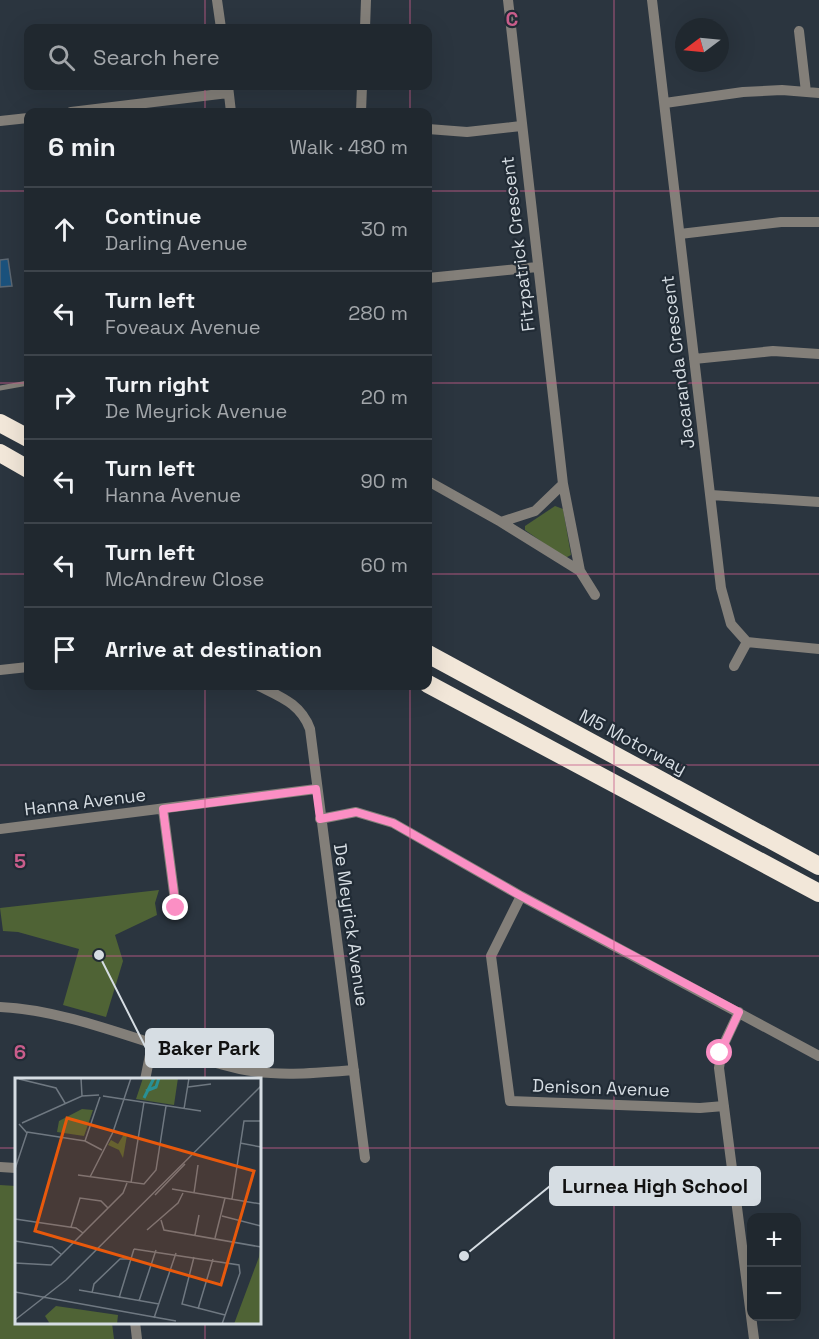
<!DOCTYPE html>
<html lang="en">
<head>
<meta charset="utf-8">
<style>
  :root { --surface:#20282f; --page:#283037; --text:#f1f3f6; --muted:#a2a6aa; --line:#3d444b }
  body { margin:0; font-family:"Space Grotesk",sans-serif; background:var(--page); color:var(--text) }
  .controls { position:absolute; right:18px; bottom:18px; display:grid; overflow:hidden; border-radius:12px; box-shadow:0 6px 24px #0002 }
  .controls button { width:54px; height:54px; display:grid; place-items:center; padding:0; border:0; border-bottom:2px solid var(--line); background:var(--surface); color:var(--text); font:30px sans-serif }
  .compass { position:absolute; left:675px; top:18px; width:54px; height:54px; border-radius:50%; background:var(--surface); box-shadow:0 6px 24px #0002; rotate:254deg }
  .stop { position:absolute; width:18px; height:18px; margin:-14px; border:4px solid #fb8fc4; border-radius:50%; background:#fff }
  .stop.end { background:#fb8fc4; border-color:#fff; box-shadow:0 2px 6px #0008 }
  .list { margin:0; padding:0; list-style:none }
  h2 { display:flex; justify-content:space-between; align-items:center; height:78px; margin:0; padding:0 24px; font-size:26px }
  h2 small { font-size:20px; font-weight:400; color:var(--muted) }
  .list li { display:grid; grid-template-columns:39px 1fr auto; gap:18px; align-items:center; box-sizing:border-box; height:84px; padding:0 24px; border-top:2px solid var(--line) }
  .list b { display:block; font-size:22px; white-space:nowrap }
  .list p { margin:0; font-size:20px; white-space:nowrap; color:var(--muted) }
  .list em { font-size:20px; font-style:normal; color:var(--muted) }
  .icon { flex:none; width:33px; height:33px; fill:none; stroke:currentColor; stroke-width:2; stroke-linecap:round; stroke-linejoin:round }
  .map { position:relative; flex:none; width:819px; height:1339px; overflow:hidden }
  .search { position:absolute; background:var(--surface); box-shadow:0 6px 24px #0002; left:24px; top:24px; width:408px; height:66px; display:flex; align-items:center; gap:15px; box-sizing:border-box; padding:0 21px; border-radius:12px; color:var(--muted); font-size:22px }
  .panel { position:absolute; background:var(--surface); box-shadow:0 6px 24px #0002; left:24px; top:108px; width:408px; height:582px; border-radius:12px }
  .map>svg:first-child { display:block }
  .green { fill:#4f6335 }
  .building { fill:#1b527d; stroke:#5c6772; stroke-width:1.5 }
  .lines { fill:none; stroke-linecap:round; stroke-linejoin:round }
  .lane { stroke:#837f79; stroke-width:5 }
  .street { stroke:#837f79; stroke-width:10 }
  .highway { stroke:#f2e7d9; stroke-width:18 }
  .route { stroke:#fb8fc4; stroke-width:8 }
  .grid { fill:none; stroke:#c95d8b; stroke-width:1.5; stroke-opacity:0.55 }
  .labels { text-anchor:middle; stroke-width:4.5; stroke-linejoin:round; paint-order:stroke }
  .street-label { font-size:18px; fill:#d6dde3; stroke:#212b35 }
  .inset-river { fill:none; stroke:#299095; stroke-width:3 }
  .inset-road { fill:none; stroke:#6f7881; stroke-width:1.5 }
  .view { fill:#e8590c; fill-opacity:0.15; stroke:#e8590c; stroke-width:3 }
  .inset-edge { fill:none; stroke:#d6dde3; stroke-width:3 }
  .grid-label { font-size:20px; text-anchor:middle; font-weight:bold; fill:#c95d8b; stroke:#212b35; stroke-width:4.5; stroke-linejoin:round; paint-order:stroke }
  .leader { fill:none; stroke:#d6dde3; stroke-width:2 }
  .callout-dot { fill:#d6dde3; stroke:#212b35; stroke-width:2 }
  .callout { fill:#d6dde3; stroke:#d6dde3; stroke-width:2 }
  .callout-label { font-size:20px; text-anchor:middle; font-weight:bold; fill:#111 }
</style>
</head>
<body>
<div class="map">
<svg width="819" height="1339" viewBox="0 0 819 1339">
  <rect width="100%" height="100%" fill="#2b353f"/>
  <path class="green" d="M555,506L563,509L571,555L565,558L525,530V526Z
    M159,890L155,903L157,915L115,935L123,961L106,1017L63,1005L79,949L18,932L3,931L0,908Z
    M0,1185L16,1186V1322L112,1323L114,1339H0Z"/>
  <path class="building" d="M8,259L12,286L0,287V260Z"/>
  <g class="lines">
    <path class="lane" d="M0,388L28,383"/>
    <path class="street" d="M217,0L221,28
      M652,0L721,588L731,624L747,642L819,649
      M365,28L366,0
      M799,31L806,92
      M228,86L231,112
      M665,103L743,92L782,90L819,93
      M71,112L228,93
      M361,112L362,86
      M0,121L28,118
      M428,129L467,132L521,126
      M680,234L781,222H819
      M428,278L537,267
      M694,359L773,351L819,354
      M428,481L501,522L580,571L595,595
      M563,484L580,571
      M711,495L819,502
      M501,522L535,511L563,484L508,0
      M734,666L747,642
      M0,670L28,667
      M259,686C281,697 301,704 310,729L365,1158
      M163,809L176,908
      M320,819L356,812L393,823L521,896L819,1056
      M0,829L316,789
      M521,896L491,956L510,1101L700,1108L724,1106
      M0,1007C76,1010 163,1052 240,1069C276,1077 317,1073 354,1070
      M739,1012L722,1048L719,1068L754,1339
      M145,1080L152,1045
      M0,1167L16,1168
      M135,1322L137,1339"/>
    <path class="highway" d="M0,423L28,438
      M0,453L28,469
      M428,654L819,866
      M428,684L819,893"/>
  </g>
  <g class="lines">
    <path class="route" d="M176,908L163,809L316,789L320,819L356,812L393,823L521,896L739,1012L720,1053"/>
  </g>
  <path class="grid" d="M205,0V28M410,0V28M614,0V1339M205,86V112M410,86V112M0,191H28M428,191H819M0,383H28M428,383H819M0,574H28M428,574H819M205,686V1080M410,686V1339M0,765H819M0,956H819M0,1148H16M260,1148H819M205,1322V1339"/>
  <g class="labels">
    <g class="street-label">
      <text transform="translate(518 244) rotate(-97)" y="6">Fitzpatrick Crescent</text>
      <text transform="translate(678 362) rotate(-97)" y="6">Jacaranda Crescent</text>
      <text transform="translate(633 742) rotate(28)" y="6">M5 Motorway</text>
      <text transform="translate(85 802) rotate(-7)" y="6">Hanna Avenue</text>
      <text transform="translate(351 925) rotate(82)" y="6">De Meyrick Avenue</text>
      <text transform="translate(601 1088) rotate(2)" y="6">Denison Avenue</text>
    </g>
  </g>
  <g transform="translate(15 1078)">
    <rect width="246" height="246" fill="#2b353f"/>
    <path d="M128,0H163L159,27L121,21ZM67,31L78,32L69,58L42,54L44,43ZM109,56L112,57L108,80L104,72L93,67L96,62L103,66ZM245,171L246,246H219L244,179ZM41,228L103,237L102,246H35L30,238Z" fill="#4f6335"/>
    <path class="inset-river" d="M131,13L141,9L144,0M129,20L139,0"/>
    <path class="inset-road" d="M66,0L67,18M4,1L41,10L50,25M173,9L196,6M88,18L186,33M169,31L174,0M7,45L67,18L84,17M12,54L70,63L87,72M70,63L85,19M225,65L246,69M0,91L12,55L4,46M63,97L129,106L141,92L151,28M75,99L98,54L116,0M116,105L129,24M157,111L246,126M179,115L183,87M140,117L170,86M217,121L229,43H246M207,138L246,148M0,141L61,150L68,155M146,142L149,152L246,169M56,149L65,120L86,123L93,130M132,152L163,125L168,115M180,157L184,137M200,160L210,120M0,163L37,169L47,177M119,171L224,187L225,195L207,246M179,179L167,226L210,237M0,185L36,187L108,115L112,105M64,212L144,226M0,214L161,243M77,215L79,206L105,181H115M104,220L119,171M124,223L141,172M183,231L198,181M139,240L161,175M0,242L51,202L246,8"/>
    <path class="view" d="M52,40L239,93L206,207L20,153Z"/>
    <rect width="246" height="246" class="inset-edge"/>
  </g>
  <g class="grid-label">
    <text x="512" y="26">C</text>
    <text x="20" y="868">5</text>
    <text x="20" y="1059">6</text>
  </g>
  <path class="leader" d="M99 955L146 1048M464 1256L550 1186"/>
  <g class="callout-dot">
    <circle cx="99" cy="955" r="6"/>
    <circle cx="464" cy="1256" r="6"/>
  </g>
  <g class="callout">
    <rect x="146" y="1029" width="127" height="38" rx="6"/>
    <rect x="550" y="1167" width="210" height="38" rx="6"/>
  </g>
  <g class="callout-label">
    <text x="209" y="1055">Baker Park</text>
    <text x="655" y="1193">Lurnea High School</text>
  </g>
</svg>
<div class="controls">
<button>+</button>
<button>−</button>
</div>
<svg class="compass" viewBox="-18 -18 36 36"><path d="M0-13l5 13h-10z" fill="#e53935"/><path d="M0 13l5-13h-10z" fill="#a2a6aa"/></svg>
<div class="stop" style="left:720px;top:1053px"></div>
<div class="stop end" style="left:176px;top:908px"></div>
<div class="search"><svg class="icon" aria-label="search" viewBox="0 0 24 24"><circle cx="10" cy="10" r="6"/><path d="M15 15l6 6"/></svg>Search here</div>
<section class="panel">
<h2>6 min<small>Walk · 480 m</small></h2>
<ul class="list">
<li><svg class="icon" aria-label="ahead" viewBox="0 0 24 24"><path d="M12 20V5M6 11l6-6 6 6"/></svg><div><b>Continue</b><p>Darling Avenue</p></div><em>30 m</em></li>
<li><svg class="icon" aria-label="left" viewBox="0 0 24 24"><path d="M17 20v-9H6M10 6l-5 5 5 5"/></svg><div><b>Turn left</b><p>Foveaux Avenue</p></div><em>280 m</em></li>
<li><svg class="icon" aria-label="right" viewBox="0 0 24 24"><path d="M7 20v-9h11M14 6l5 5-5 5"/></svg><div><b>Turn right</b><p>De Meyrick Avenue</p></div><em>20 m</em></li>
<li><svg class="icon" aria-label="left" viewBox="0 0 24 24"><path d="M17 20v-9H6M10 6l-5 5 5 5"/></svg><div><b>Turn left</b><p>Hanna Avenue</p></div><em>90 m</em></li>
<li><svg class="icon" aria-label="left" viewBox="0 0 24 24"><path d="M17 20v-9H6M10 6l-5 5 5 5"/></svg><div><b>Turn left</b><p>McAndrew Close</p></div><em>60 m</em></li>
<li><svg class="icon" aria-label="arrive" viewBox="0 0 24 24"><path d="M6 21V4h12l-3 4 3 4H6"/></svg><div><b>Arrive at destination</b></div></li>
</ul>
</section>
</div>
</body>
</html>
